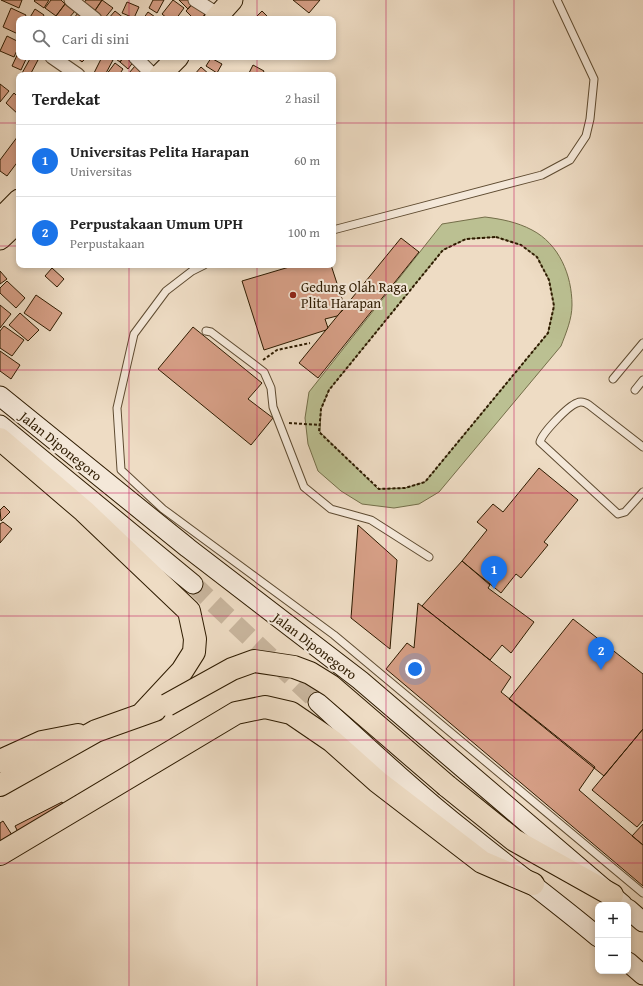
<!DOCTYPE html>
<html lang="id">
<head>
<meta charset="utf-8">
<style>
  :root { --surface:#fff; --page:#f2f2f2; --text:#222; --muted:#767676; --line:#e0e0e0; --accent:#1a73e8 }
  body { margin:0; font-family:"Gentium Book Plus",serif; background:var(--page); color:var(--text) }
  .controls { position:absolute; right:12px; bottom:12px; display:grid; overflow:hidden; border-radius:8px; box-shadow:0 2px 6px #0003 }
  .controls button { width:36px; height:36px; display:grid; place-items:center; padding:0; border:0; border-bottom:1px solid var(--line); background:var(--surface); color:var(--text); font:20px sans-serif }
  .you { position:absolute; left:415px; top:669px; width:14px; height:14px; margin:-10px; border:3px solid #fff; border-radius:50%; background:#1a73e8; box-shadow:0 0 0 6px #1a73e833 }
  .badge { display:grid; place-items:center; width:26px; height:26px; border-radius:50%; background:var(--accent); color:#fff; font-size:13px; font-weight:700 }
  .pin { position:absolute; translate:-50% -33px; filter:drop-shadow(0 1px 2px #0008) }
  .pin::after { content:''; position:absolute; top:21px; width:14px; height:12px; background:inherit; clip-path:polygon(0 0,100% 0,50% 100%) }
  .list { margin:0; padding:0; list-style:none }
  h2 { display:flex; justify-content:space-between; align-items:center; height:52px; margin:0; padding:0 16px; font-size:17px }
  h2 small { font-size:13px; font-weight:400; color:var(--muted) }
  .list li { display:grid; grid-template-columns:26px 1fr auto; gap:12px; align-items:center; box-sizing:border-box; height:72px; padding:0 16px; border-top:1px solid var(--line) }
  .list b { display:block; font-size:15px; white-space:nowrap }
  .list p { margin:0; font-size:13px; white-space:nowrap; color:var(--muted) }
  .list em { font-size:13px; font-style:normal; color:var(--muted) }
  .icon { flex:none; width:22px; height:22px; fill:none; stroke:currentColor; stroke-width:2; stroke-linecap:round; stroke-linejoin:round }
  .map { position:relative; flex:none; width:643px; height:986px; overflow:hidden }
  .search { position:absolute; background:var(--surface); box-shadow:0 2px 6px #0003; left:16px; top:16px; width:320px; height:44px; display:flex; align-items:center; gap:10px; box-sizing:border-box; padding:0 14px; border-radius:8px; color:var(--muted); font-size:15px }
  .panel { position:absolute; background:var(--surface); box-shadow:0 2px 6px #0003; left:16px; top:72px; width:320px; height:196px; border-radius:8px }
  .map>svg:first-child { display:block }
  .green { fill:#bbc092; stroke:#746e49; fill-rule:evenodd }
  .building { fill:#d59e85; stroke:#2e1b00 }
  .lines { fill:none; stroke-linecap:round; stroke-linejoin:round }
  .secondary-tunnel { stroke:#c8b59d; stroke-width:19; stroke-dasharray:19 10; stroke-linecap:butt }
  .lane-casing { stroke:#5e4b31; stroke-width:9 }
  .street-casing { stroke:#5e4b31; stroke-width:15 }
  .secondary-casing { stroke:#2e1b00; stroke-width:21 }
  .primary-casing { stroke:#2e1b00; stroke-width:23 }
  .highway-casing { stroke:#2e1b00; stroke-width:24 }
  .path { stroke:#2e1b00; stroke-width:2; stroke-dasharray:3 2; stroke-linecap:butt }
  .lane { stroke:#f4e8d9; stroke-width:7 }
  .street { stroke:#f4e8d9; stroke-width:13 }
  .secondary { stroke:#f4e8d9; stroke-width:19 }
  .primary { stroke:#eedcc4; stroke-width:21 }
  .highway { stroke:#eedcc4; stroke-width:22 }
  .highway-bridge-casing { stroke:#2e1b00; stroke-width:24; stroke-linecap:butt }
  .highway-bridge { stroke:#eedcc4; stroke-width:22 }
  .grid { fill:none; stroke:#c2185b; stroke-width:1; stroke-opacity:0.55 }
  .poi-dot { fill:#8f2418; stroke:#f4e8d9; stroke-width:1.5 }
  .labels { text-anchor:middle; stroke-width:4; stroke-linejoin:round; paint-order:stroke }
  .poi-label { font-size:14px; fill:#2e1b00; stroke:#f4e8d9; text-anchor:start }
  .street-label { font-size:14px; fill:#2e1b00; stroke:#f4e8d9 }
</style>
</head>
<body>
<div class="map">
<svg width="643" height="986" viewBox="0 0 643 986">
  <rect width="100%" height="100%" fill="#eedcc4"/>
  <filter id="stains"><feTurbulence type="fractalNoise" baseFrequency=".005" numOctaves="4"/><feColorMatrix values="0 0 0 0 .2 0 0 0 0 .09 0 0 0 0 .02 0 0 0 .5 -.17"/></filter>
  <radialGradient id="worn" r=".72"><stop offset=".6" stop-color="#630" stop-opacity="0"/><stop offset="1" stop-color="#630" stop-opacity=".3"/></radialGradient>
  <path class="green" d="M485,217C501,219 517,222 532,230C559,244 572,275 572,305C572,319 566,333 561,346L439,492L419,504L394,508L362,504L341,491L318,471L308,444L305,418L309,392L442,224ZM496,237L521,245L537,257L549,280L554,306L548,333L425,482L405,488L378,489L320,432L321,409L329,390L443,250L466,239Z"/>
  <path class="building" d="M1,0H22L19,8Z
    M35,0H49L44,8L34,1Z
    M51,0H61L65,4L56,16L45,8Z
    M86,0H102L94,12L83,4Z
    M102,0L113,8L104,19L94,12Z
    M153,0H164L157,13L149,8Z
    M173,0L184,8L176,19H168L162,14Z
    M179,0H189L193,3L188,9Z
    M293,0H320L309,13Z
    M127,2L139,7L134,18L122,13Z
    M193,3L205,14L201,19H194L186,11Z
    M65,4L75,11L68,19H59L56,16Z
    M11,8L26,15L24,19H19L18,34L3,27Z
    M35,9L44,15L42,19H29Z
    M115,11L125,19H108Z
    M262,11L270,19H254Z
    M148,12L158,19H143Z
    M78,13L86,19H73Z
    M7,36L19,42V46L14,57L0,51Z
    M19,51V57H27L21,70L12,66Z
    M31,57L38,60L30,75H21Z
    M76,57H87L82,62Z
    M102,57L113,60L105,75H93Z
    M113,57H124L120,62Z
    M124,57H128L134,61L128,69L120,62Z
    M211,58L222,64L217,73L206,66Z
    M115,63L123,69L119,75H106Z
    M253,65L264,71L262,75H248Z
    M135,66L145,73L144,75L129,73Z
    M201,67L210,75H194Z
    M0,84L9,91L0,102Z
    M14,93L19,98V115L6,103Z
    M18,136L19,160L7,176L0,171V160Z
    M401,238L419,252L318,378L299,363Z
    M296,265H331L345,308L337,316L325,319L328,328L326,330L264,350L242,281Z
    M52,268L64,279L57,287L45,276Z
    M0,271L7,279L0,284Z
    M7,281L25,298L16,308L0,293V288Z
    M36,295L62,313L50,331L24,313Z
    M0,305L11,314L0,328Z
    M20,313L39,330L28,341L9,325Z
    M4,326L24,340L12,356L0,348V331Z
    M193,327L262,383L248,399L273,418L251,445L158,369Z
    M0,351L20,365L11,379L0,371Z
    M539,468L578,500L544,542L548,545L521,578L516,574L501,593L462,561L487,530L477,522L493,504L503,512Z
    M4,506L10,512L1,521L0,510Z
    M3,522L12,529L0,543V524Z
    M358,525L397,560L390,649L351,618Z
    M462,561L490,585L488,588L534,622L511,653L502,645L490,660L422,606Z
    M418,603L511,677L501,692L595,767L579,790L643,845V886L386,669L407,643L414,648Z
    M573,619L643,674V729L604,776L509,699Z
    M643,729V820L637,827L592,790Z
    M62,802L67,810L19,834L15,826Z
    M3,821L12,835L0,842V823Z
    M643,824V845L632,836Z"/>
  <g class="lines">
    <path class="secondary-tunnel" d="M193,584L318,702"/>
    <defs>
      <path id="lane" d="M333,230L542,175L570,160L586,136L590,119L594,79L557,0
        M204,265L192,271L166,291L134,334L117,408L121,470L163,509L334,635L643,893
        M206,331L211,332L264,372L271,388L273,407L304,487L331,509L371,520L429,557
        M613,379L643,343
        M635,390L643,380
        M643,447L589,405C586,403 581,401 577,403C568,406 542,433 540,442L618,514L625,512L643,492"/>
      <path id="street" d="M71,0L95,19
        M195,0L219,15
        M52,57L78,75
        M135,57L153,75"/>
      <path id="secondary" d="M0,396L188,548L360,680L623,905
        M0,425L193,584
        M318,702C367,747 415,792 467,833C510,868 555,901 598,937
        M628,909L643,922
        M628,962L643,975"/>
      <path id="primary" d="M215,19L232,0
        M160,75L178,57
        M0,219L19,200
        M0,239L19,221"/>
      <path id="highway" d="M0,439L84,511L189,611L195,639L194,652L182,671L142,714
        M0,761L42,742L78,735
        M0,785L96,731L155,710
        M447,786L514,840L612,895
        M0,854L236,713L265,707L291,713L332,741L378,782L482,862L533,884"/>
    </defs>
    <use href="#lane" class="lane-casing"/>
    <use href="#street" class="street-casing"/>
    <use href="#secondary" class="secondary-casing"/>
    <use href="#primary" class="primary-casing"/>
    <use href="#highway" class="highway-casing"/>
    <path class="path" d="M496,237L521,245L537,257L549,280L554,306L548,333L425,482L405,488L379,489L319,432L321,409L329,390L443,250L466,239Z
      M263,360L277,350L310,343
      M289,423L320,425"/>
    <use href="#lane" class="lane"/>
    <use href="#street" class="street"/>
    <use href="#secondary" class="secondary"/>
    <use href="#primary" class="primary"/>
    <use href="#highway" class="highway"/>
    <defs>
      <path id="highway-bridge" d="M167,705L232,669L254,661L294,667L310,673L331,686L447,786"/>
    </defs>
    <use href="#highway-bridge" class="highway-bridge-casing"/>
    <use href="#highway-bridge" class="highway-bridge"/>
  </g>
  <path class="grid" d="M129,0V19M257,0V19M386,0V986M514,0V986M129,57V75M257,57V75M0,123H19M333,123H643M0,246H19M333,246H643M129,265V986M257,265V986M0,370H643M0,493H643M0,616H643M0,740H643M0,863H643"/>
  <circle class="poi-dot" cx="293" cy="295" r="4"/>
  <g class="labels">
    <g class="poi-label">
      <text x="301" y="292">Gedung Olah Raga<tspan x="301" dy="16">Plita Harapan</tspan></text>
    </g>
    <g class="street-label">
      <text transform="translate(61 446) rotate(39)" y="5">Jalan Diponegoro</text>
      <text transform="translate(315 646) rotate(37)" y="5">Jalan Diponegoro</text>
    </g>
  </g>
  <rect width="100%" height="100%" filter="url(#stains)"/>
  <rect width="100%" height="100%" fill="url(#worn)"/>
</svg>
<div class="controls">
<button>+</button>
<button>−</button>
</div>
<div class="you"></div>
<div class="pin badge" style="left:494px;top:589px">1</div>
<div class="pin badge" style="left:601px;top:670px">2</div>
<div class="search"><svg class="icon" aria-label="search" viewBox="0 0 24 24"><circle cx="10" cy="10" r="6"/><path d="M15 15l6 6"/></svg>Cari di sini</div>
<section class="panel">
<h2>Terdekat<small>2 hasil</small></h2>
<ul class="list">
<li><span class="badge">1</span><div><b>Universitas Pelita Harapan</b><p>Universitas</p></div><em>60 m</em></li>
<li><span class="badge">2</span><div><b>Perpustakaan Umum UPH</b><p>Perpustakaan</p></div><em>100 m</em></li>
</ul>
</section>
</div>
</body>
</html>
